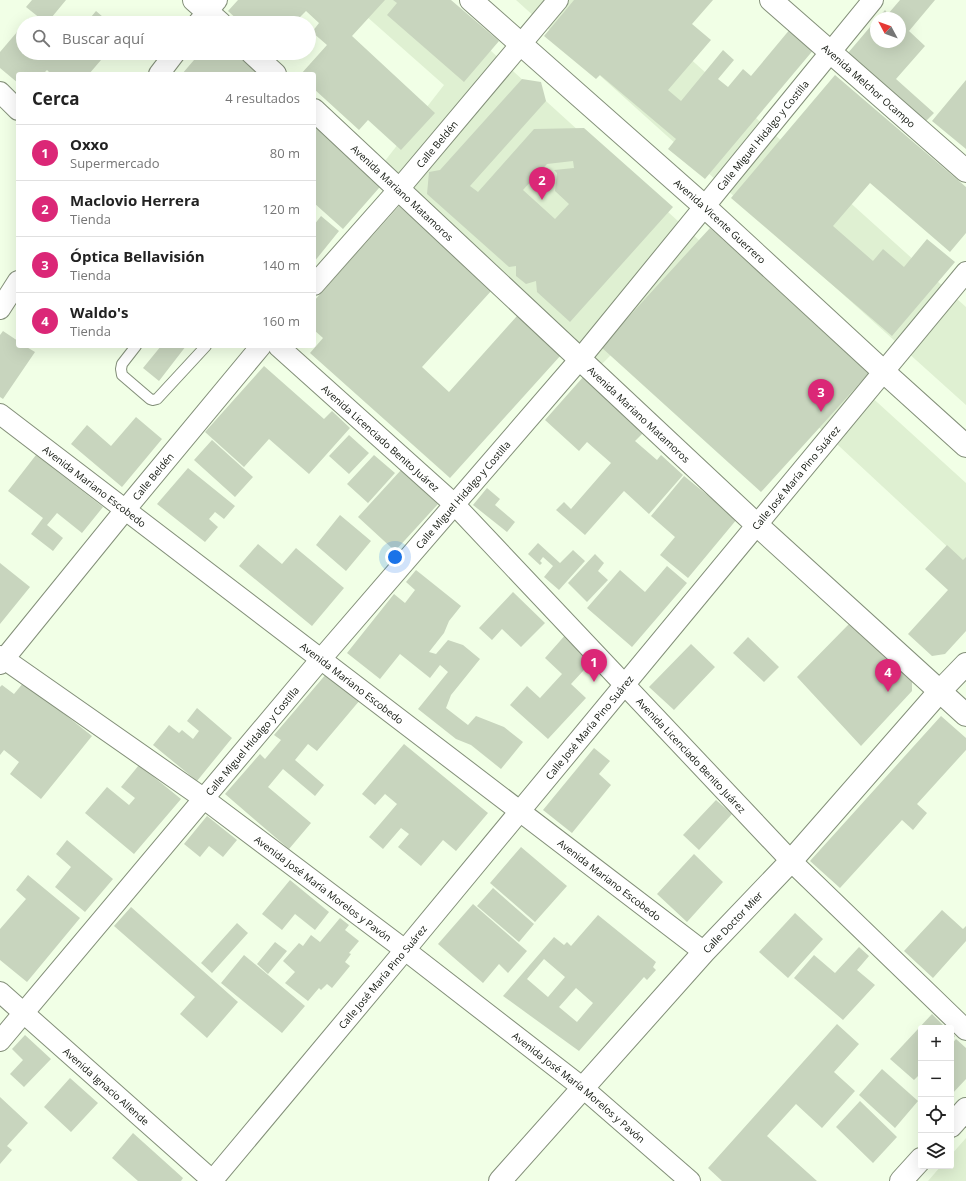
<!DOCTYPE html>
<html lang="es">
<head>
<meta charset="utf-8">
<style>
  :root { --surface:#fff; --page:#f6f6f6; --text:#222; --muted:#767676; --line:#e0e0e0; --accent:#db2777 }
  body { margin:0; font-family:"Open Sans",sans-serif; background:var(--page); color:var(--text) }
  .controls { position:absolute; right:12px; bottom:12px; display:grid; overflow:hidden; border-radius:4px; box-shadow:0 4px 16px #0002 }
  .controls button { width:36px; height:36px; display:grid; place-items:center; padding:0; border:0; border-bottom:1px solid var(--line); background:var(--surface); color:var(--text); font:20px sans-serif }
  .compass { position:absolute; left:870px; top:12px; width:36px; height:36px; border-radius:50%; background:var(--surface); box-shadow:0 4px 16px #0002; rotate:311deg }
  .you { position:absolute; left:395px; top:557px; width:14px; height:14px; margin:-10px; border:3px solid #fff; border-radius:50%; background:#1a73e8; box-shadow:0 0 0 6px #1a73e833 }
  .badge { display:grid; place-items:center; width:26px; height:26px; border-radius:50%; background:var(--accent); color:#fff; font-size:13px; font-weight:700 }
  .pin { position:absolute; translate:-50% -33px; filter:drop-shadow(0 1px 2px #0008) }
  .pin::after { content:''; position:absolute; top:21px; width:14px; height:12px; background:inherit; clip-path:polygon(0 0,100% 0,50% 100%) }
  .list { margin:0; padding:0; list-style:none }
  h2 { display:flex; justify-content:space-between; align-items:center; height:52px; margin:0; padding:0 16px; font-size:17px }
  h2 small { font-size:13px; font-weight:400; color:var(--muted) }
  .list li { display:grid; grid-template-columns:26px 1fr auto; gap:12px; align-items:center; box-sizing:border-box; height:56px; padding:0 16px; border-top:1px solid var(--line) }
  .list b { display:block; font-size:15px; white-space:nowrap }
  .list p { margin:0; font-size:13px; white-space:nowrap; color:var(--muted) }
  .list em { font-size:13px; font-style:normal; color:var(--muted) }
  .icon { flex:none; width:22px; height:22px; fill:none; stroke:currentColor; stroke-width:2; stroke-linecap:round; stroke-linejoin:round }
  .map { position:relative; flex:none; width:966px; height:1181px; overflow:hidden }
  .search { position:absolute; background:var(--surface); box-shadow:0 4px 16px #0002; left:16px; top:16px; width:300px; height:44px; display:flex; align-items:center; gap:10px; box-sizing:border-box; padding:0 14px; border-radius:22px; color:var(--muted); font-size:15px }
  .panel { position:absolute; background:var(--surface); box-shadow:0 4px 16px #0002; left:16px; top:72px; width:300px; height:276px; border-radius:4px }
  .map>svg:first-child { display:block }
  .built { fill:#dff0d2 }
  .building { fill:#c8d5be; fill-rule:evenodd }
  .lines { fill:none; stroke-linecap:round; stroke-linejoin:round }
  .lane-casing { stroke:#838f79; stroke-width:12 }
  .street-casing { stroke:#838f79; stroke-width:22 }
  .secondary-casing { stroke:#838f79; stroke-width:24 }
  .lane { stroke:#fff; stroke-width:10 }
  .street { stroke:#fff; stroke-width:20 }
  .secondary { stroke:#fff; stroke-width:22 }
  .labels { text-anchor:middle; stroke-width:3.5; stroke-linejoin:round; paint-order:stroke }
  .street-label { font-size:10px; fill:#10150d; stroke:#fff }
</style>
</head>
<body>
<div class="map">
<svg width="966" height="1181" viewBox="0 0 966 1181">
  <rect width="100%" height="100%" fill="#f1ffe6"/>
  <path class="built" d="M348,0H435L966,483V564L673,292L601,365L381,166L444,85Z
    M516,0H625L966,307V405Z
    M966,1138V1181H928L941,1166H951V1155Z"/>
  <path class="building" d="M32,0H66L47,23H46L26,7Z
    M238,0H385L352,36L435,113L401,150L368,120L359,130L314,89V74H301L327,45L312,32L319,23L306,11L294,23H241L228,11Z
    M393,0H451L499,41L464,82L387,15L397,3Z
    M574,0H713L692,24L711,40L668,90L681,101L723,50L734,60L718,79L728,87L743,69L751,76L791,28L815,48L705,179L668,149L676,139L600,75L596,79L544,36Z
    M900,0H935L909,31L925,46L896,79L934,113L925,122L848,53L876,20V42H900V18H878L885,10L888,14Z
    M96,11L110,23H86Z
    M29,18L35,23H25Z
    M23,25V53H107L89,74H51L47,70L43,74H18V83L0,68V52Z
    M200,53H244L267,74H182Z
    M835,75L966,187V233L950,252L870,183L833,226L873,261L883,249L904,267L927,239L955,262L892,336L731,198Z
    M522,79L541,82L546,101L470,186L478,192L534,129L584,128L673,207L570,322L537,292L536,281L526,284L516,276V266L509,267L427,194L429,172L440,170ZM573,161L574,168L554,170L557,173L555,191L569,204L555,219L523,190L547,164Z
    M966,80V149L932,121Z
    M314,116L386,180L343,229L314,203Z
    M399,206L492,290L422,367L449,392L517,316L561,355L450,478L310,353L323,338L314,330V301Z
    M321,216L339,231L314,262V225Z
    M710,228L869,373L761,492L601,347Z
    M3,331L18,341V346H25L35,352L3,399L0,397V335Z
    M161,346H186L159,381L143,368Z
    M264,366L324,419L332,411L350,428L309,474L269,439L244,467L205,432Z
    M584,376L645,431L635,441L657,460L661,455L683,475L649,514L624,491L585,535L556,510L564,502L571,509L611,463L587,442L579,451L545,420Z
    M136,417L162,439L122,487L71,444L87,425L111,446Z
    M349,435L369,453L349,474L329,456Z
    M212,440L253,477L235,497L194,460Z
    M36,455L103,507L82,533L57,513L47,525L63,538L53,551L31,534L43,518L8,491Z
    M374,455L395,473L368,503L347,484Z
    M188,468L235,506L224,519L215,512L209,519L218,527L205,542L157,504Z
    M401,470L438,504L395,551L358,517Z
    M684,476L737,519L688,578L660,555L675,537L651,516Z
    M487,488L500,499L495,505L515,522L507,532L473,505Z
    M340,515L371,541L346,571L316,545Z
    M538,543L560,563L573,550L585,561L559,590L544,577L553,566L543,557L540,561L542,563L540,565L528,554Z
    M258,544L282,564L296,548L344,588L312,626L239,566Z
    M947,545L963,560L966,557V631L945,654L932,656L908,634L948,590L925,569Z
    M595,554L604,563L598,571L608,580L587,602L568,583Z
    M0,563L30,587L0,624Z
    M667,566L687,583L632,647L587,608L620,570L645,592Z
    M416,570L461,606L449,621L444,633L429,652L436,654L448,640L463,645L480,659L451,695L446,708L468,725L476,716L504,727L523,742L501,769L471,745L456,739L418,709L448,672L440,665L430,678L400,654L380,679L347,653L394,594L405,603L415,590L406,582Z
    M513,592L545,623L521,647L502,629L492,640L479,628Z
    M849,624L912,681V691L861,746L797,677Z
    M567,633L595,658L571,684L586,698L548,739L510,705L527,686L540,698L562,674L545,658Z
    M748,637L779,667L764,682L733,653Z
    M691,644L715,667L674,710L649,687Z
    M327,673L360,700L317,751L308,744L295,760L324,785L315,796L283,769L268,787L311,823L289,849L225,794L260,754L265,759L281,740L274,735Z
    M24,682L92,736L41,799L10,774L19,762L4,750L0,755V687L2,685L14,694Z
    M197,708L232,738L197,781L153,745L169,725L179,733L182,730L193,739L199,731L187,721Z
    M941,716L966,738V750L917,804L927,813L913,830L902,820L840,888L810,861Z
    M404,744L488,813L456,851L443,840L421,866L398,847L409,834L401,828L383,849L369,837L397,804L385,794L375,805L362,794Z
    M594,748L610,761L599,774L611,785L572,833L543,810Z
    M139,765L181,799L134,854L85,813L107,787L129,805L135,798L121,787Z
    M716,800L732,814L699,850L683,835Z
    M207,816L237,840L223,857L209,846L200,857L184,844Z
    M67,840L113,879L85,912L55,887L71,867L56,854Z
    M521,847L567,886L535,922L490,883Z
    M694,854L723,882L687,922L657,894Z
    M28,875L80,918L27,982L0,960V929L26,899L16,890Z
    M290,880L329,912L315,930L295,914L282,930L262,914Z
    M493,888L534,924L519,942L477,906Z
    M473,904L527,951L508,973L499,964L483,983L438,944Z
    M131,907L238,1002L207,1038L180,1014L195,997L114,926Z
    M942,910L963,929L966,926V941L933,978L904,951Z
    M795,913L823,939L788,978L759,952Z
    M598,915L656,962L653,967L656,970L647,980L644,977L579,1051L503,996L554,937L564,945L567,942L571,946ZM544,959L565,977L548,997L527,979ZM576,988L593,1003L577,1022L559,1007Z
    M340,918L349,925L345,930L359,941L349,953L351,954L345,962L350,966L332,988L327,984L321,990L319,988L308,1001L285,983L295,972L283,961L299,943L303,946L311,935L320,942Z
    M237,923L248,933L212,973L201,963Z
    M275,942L287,951L268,974L257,964Z
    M859,947L869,956L857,970L875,985L843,1020L794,978L814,955L835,973Z
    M244,955L305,1006L282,1033L221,983Z
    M932,1014L946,1028H921V1073L914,1080L890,1059Z
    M837,1024L859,1044L834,1072L855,1091L822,1128L796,1104L767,1136L817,1181H722L708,1168Z
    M951,1033L955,1036L951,1041Z
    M25,1035L51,1059L24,1087L10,1074L23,1060L12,1049Z
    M956,1039L966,1048V1079L951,1095V1045Z
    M882,1069L918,1101L895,1128L859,1095Z
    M70,1078L98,1103L71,1132L44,1107Z
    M0,1097L28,1123L7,1146L12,1150L0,1164Z
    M860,1101L897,1137L873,1163L836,1127Z
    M133,1133L183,1178L181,1181H138L112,1158Z"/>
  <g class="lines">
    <defs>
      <path id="lane" d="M136,346L122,364L121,369L122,375L150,399L153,400L157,399L206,346"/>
      <g id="street">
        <path d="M198,23L217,0"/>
        <path d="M159,74L175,53"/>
        <path d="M0,92L18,110"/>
        <path id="s1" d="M314,285L399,189L558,0"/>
        <path d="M0,309L18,281"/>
        <path id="s2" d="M278,346L454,504L791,861L966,1030"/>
        <path id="s3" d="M0,414L704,952"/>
        <path id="s4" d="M0,656L203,798L405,950L583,1088L690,1181"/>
        <path id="s5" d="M0,664L125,510L261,346"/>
        <path id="s6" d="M0,992L213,1181"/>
        <path id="s7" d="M0,1041L321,659L580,359L873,0"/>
        <path id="s8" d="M212,1181L405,950L966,272"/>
      </g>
      <g id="secondary">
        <path d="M194,0L220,23"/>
        <path id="s9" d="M471,0L704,206L884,372L966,446"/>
        <path id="s10" d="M771,0L966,171"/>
        <path d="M252,53L275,74"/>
        <path id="s11" d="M314,110L757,525L966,715"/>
        <path d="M951,1126L966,1109"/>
        <path id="s12" d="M500,1181L704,952L791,861L939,692L966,664"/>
        <path d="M901,1181L921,1159"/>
      </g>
    </defs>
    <use href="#lane" class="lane-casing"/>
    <use href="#street" class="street-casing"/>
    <use href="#secondary" class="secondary-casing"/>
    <use href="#lane" class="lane"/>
    <use href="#street" class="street"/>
    <use href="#secondary" class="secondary"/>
  </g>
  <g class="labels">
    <g class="street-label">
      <text dy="4" stroke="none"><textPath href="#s10" startOffset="130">Avenida Melchor Ocampo</textPath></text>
      <text dy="4" stroke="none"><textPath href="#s7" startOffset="1184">Calle Miguel Hidalgo y Costilla</textPath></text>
      <text dy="4" stroke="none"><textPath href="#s1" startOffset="187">Calle Beldén</textPath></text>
      <text dy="4" stroke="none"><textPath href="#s11" startOffset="121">Avenida Mariano Matamoros</textPath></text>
      <text dy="4" stroke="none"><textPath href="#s9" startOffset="333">Avenida Vicente Guerrero</textPath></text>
      <text dy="4" stroke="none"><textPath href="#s11" startOffset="445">Avenida Mariano Matamoros</textPath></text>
      <text dy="4" stroke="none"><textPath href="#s2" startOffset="138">Avenida Licenciado Benito Juárez</textPath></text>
      <text dy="4" stroke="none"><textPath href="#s5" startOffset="242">Calle Beldén</textPath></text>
      <text dy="4" stroke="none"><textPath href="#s8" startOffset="914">Calle José María Pino Suárez</textPath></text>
      <text dy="4" stroke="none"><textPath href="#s3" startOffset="119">Avenida Mariano Escobedo</textPath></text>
      <text dy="4" stroke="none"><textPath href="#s7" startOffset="716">Calle Miguel Hidalgo y Costilla</textPath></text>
      <text dy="4" stroke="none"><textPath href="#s3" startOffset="443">Avenida Mariano Escobedo</textPath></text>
      <text dy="4" stroke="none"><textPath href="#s8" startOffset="590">Calle José María Pino Suárez</textPath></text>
      <text dy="4" stroke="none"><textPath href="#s7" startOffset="392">Calle Miguel Hidalgo y Costilla</textPath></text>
      <text dy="4" stroke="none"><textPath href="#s2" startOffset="582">Avenida Licenciado Benito Juárez</textPath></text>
      <text dy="4" stroke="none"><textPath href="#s3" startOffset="767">Avenida Mariano Escobedo</textPath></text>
      <text dy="4" stroke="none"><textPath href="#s4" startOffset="398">Avenida José María Morelos y Pavón</textPath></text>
      <text dy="4" stroke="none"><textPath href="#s12" startOffset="348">Calle Doctor Mier</textPath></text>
      <text dy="4" stroke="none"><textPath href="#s8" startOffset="266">Calle José María Pino Suárez</textPath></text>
      <text dy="4" stroke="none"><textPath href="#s6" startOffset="142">Avenida Ignacio Allende</textPath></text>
      <text dy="4" stroke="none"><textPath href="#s4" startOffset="722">Avenida José María Morelos y Pavón</textPath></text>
    </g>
  </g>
</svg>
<div class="controls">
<button>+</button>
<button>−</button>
<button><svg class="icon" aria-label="locate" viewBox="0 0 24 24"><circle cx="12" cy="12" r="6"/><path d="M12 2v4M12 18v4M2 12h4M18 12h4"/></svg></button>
<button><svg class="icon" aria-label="layers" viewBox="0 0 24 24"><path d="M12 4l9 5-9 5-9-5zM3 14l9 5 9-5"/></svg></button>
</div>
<svg class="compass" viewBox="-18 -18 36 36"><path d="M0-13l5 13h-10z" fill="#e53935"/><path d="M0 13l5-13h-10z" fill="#767676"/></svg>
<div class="you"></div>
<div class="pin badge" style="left:594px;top:682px">1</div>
<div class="pin badge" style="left:542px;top:200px">2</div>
<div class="pin badge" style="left:821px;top:412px">3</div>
<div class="pin badge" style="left:888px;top:692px">4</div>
<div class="search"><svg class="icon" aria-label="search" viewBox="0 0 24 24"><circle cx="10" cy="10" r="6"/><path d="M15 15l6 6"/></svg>Buscar aquí</div>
<section class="panel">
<h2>Cerca<small>4 resultados</small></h2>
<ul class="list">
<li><span class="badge">1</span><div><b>Oxxo</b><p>Supermercado</p></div><em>80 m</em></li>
<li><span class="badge">2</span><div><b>Maclovio Herrera</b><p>Tienda</p></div><em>120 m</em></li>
<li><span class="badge">3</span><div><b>Óptica Bellavisión</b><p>Tienda</p></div><em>140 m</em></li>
<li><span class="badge">4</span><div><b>Waldo's</b><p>Tienda</p></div><em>160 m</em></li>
</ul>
</section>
</div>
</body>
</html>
